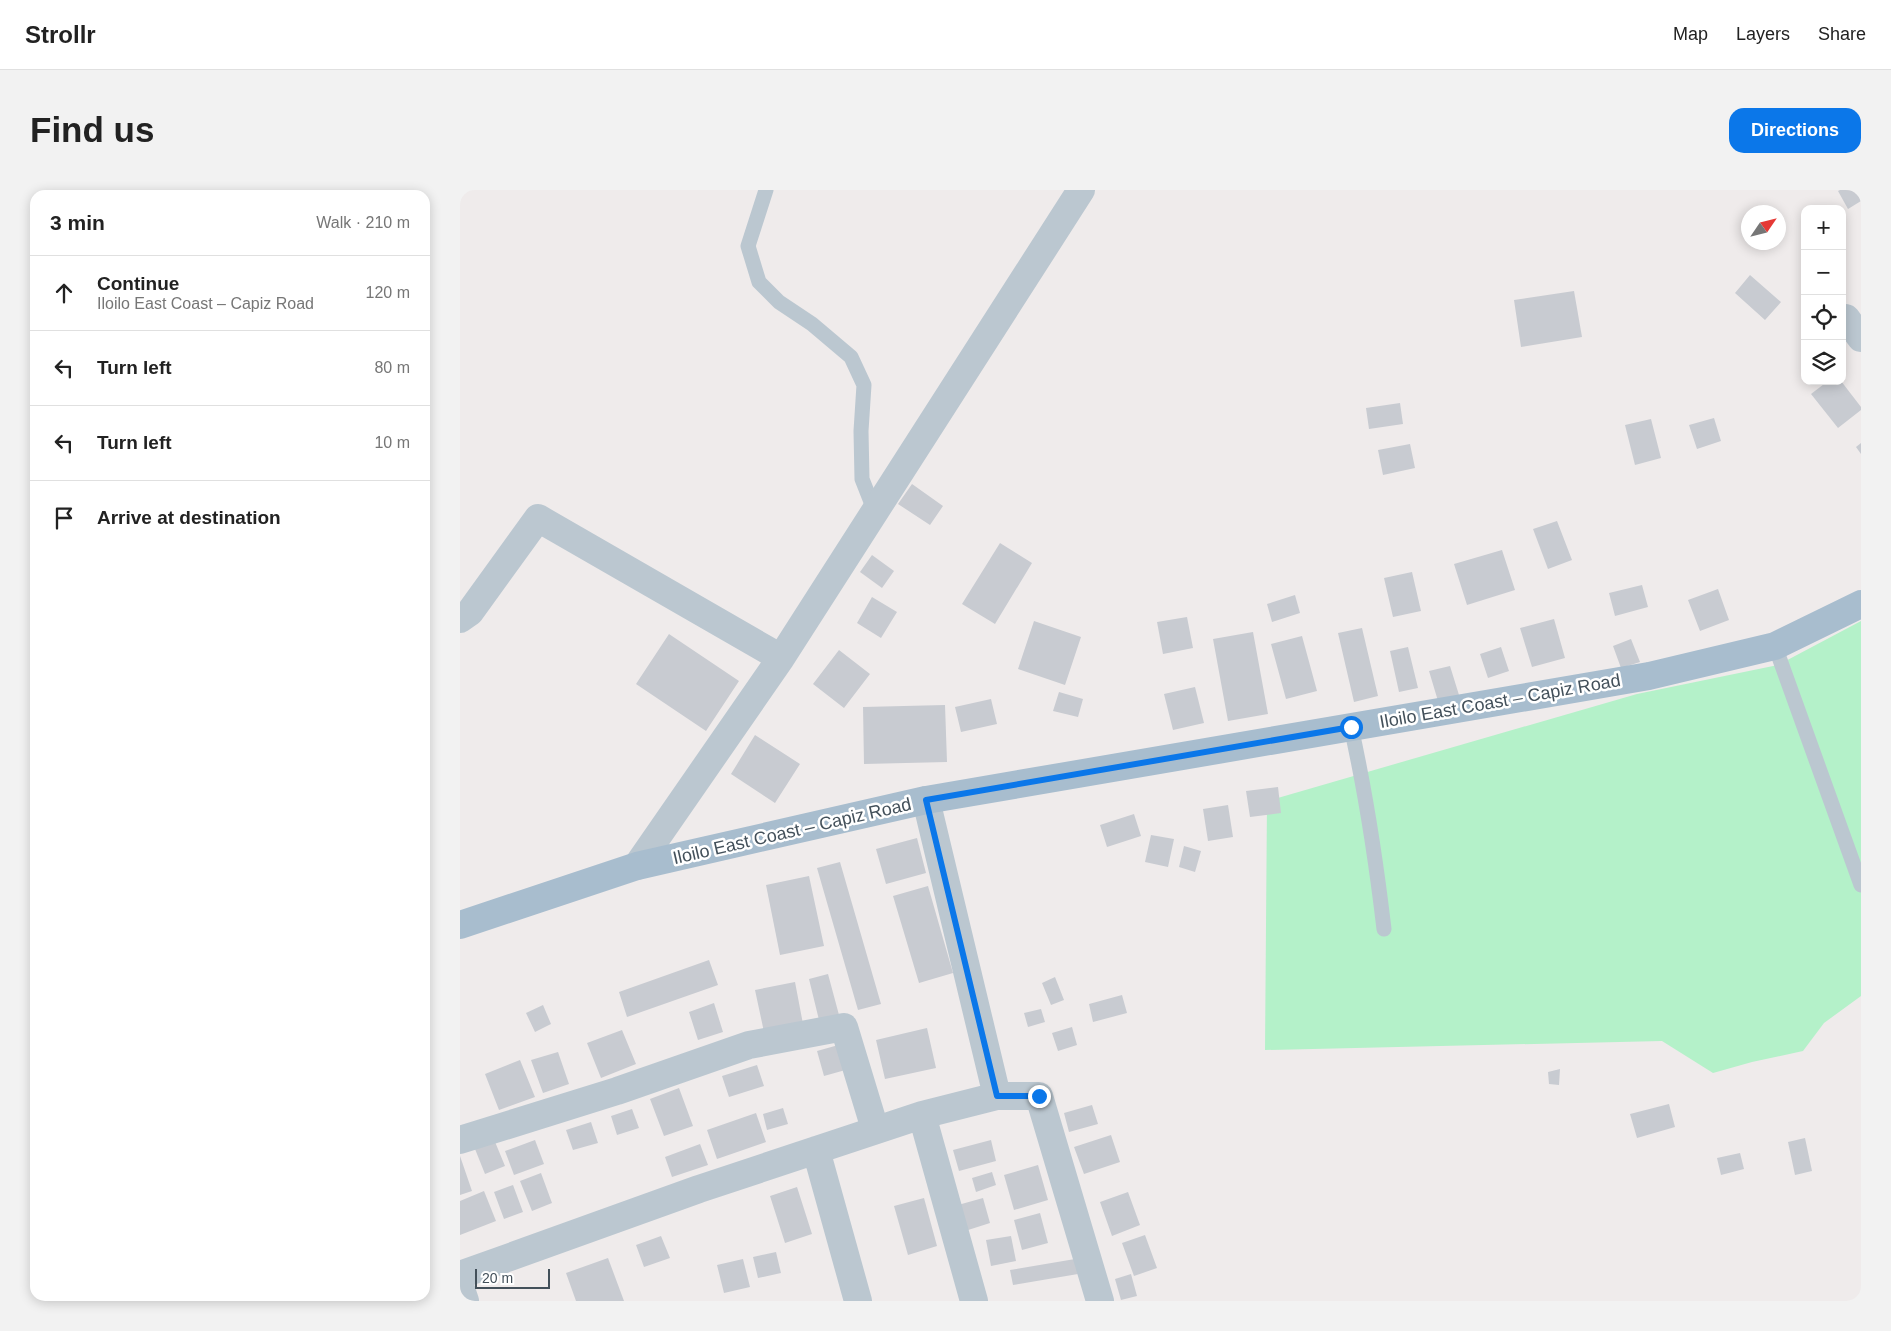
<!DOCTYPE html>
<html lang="en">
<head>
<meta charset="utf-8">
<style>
  :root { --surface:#fff; --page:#f2f2f2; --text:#222; --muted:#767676; --line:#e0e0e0; --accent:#0b77e9 }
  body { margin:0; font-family:Helvetica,sans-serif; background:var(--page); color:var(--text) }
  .controls { position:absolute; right:15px; top:15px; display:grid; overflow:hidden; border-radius:10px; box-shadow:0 2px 12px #0003 }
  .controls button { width:45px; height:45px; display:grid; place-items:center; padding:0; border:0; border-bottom:1px solid var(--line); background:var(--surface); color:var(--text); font:25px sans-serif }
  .compass { position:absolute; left:1281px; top:15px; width:45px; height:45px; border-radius:50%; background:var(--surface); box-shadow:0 2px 12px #0003; rotate:55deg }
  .scale { position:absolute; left:15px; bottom:12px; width:75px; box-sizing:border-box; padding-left:5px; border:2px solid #43505a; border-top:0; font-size:14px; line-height:18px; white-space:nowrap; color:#43505a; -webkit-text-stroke:4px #fff; paint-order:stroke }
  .stop { position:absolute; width:15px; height:15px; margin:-11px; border:4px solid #0b77e9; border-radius:50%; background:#fff }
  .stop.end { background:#0b77e9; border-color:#fff; box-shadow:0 1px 5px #0008 }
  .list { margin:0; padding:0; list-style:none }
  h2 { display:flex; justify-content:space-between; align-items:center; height:65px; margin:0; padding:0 20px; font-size:21px }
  h2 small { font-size:16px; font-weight:400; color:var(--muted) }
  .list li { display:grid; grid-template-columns:32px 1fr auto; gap:15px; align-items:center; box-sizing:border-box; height:75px; padding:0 20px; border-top:1px solid var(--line) }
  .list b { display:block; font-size:19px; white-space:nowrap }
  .list p { margin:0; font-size:16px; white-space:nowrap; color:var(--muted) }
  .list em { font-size:16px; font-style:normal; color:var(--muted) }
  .icon { flex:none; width:28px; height:28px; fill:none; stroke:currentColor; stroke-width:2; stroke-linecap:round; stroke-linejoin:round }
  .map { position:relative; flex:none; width:1401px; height:1111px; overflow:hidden; border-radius:15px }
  header { display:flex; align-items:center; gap:30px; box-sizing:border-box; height:70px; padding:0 25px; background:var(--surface); border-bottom:1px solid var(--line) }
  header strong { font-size:24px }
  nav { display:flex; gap:28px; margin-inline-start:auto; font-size:18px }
  .intro { display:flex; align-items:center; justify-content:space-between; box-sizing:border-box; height:120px; padding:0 30px }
  h1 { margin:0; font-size:35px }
  .button { padding:12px 22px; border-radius:15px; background:var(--accent); color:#fff; font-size:18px; font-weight:700 }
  main { display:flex; gap:30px; padding:0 30px }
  aside { flex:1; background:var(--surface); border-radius:15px; box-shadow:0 2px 12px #0003 }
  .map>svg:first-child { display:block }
  .green { fill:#b4f1c9 }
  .building { fill:#c8cbd1 }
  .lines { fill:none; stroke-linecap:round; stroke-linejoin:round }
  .service { stroke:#bbc7d0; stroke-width:15 }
  .minor { stroke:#bbc7d0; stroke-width:28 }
  .primary { stroke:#a8bdce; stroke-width:28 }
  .route { stroke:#0b77e9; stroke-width:6 }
  .labels { text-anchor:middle; stroke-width:5; stroke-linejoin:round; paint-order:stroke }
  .street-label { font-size:18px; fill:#43505a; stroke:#fff }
</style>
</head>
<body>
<header>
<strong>Strollr</strong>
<nav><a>Map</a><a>Layers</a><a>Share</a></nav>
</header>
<div class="intro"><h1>Find us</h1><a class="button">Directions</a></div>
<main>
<aside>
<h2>3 min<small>Walk · 210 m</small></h2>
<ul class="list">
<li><svg class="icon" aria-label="ahead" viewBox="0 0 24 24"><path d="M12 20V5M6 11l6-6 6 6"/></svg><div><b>Continue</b><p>Iloilo East Coast – Capiz Road</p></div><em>120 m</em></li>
<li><svg class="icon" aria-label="left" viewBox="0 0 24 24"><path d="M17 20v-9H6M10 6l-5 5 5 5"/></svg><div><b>Turn left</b></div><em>80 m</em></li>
<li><svg class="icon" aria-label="left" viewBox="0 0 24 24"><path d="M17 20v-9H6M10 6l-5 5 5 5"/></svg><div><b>Turn left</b></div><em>10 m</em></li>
<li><svg class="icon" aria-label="arrive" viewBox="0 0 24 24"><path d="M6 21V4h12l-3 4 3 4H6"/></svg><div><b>Arrive at destination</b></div></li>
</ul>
</aside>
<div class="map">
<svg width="1401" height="1111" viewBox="0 0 1401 1111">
  <rect width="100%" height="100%" fill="#efebeb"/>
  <path class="green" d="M1401,431V806L1364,833L1343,861L1292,872L1253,883L1202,851L805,860L807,611L1177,504L1318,475Z"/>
  <path class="building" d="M1380,0H1398L1401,6V11L1388,19L1378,1Z
    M1290,85L1321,112L1305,130L1275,103Z
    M1114,101L1122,147L1061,157L1054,110Z
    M1368,191H1381L1401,217V220L1378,238L1351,204Z
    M940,213L943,234L909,239L906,218Z
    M1254,228L1261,251L1237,259L1229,235Z
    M1191,229L1201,268L1175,275L1165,235Z
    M1401,253V264L1396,257Z
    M950,254L955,278L923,285L918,260Z
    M452,294L483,316L470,335L438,314Z
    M1097,331L1112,370L1088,379L1073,339Z
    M540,353L572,373L535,434L502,414Z
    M1042,360L1055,400L1007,415L994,374Z
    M412,365L434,381L422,398L400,382Z
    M952,382L961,421L933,427L924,388Z
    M1182,395L1188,417L1155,426L1149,403Z
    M1258,399L1269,430L1240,441L1228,410Z
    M835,405L840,423L812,432L807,414Z
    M412,407L437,422L421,448L397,433Z
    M727,427L733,458L703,464L697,432Z
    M1094,429L1105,468L1072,477L1060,438Z
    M574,431L621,447L605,495L558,479Z
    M902,438L918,506L894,512L878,443Z
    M793,442L808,524L768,531L753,449Z
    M209,444L279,491L246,541L176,494Z
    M842,446L857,501L826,509L811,454Z
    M1171,449L1180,472L1161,478L1153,456Z
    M948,457L958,498L939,502L930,461Z
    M1041,457L1049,481L1028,488L1020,464Z
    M379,460L410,484L384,518L353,494Z
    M990,476L999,505L978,511L969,481Z
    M735,497L744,533L713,540L704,504Z
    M599,502L623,509L618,527L593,521Z
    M531,509L537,534L501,542L495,517Z
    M485,515L487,572L404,574L403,517Z
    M295,545L340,574L315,613L271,584Z
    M818,597L821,623L790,627L786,601Z
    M768,615L773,647L748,651L743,619Z
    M674,624L681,646L647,657L640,635Z
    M691,645L714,649L708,677L685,672Z
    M457,648L466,683L426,694L416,659Z
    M724,656L741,661L735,682L719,677Z
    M380,672L421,814L398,820L357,678Z
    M349,686L364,756L320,765L306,695Z
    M468,696L493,783L459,793L433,706Z
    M249,770L258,795L167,827L159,802Z
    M368,784L379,825L359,830L349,789Z
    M595,787L604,810L591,815L582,793Z
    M335,792L343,834L304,842L295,800Z
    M662,805L667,823L633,832L629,814Z
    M254,813L263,842L238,850L229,822Z
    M83,815L91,834L75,842L66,823Z
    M581,819L585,832L568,837L564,823Z
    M612,837L617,855L598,861L592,843Z
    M467,838L476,878L425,889L416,850Z
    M162,840L176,874L141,888L127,853Z
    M382,854L389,879L364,886L357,861Z
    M98,862L109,894L83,903L71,870Z
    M60,870L75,907L39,920L25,884Z
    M297,875L304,896L269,907L262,886Z
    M1100,879L1099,895L1089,894L1088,882Z
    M219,898L233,936L204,946L190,909Z
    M1209,914L1215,937L1177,948L1170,924Z
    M632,915L638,934L609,942L604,923Z
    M323,918L328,934L307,940L303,924Z
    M172,919L179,938L157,945L151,926Z
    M296,923L306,952L257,969L247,940Z
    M131,932L138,953L113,960L106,940Z
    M651,945L660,972L624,984L614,957Z
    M33,947L45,976L25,984L13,954Z
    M1345,948L1352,981L1335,985L1328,952Z
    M75,950L84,974L54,985L45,961Z
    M531,950L536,971L499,981L493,960Z
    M240,954L248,975L212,987L205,967Z
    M1280,963L1284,979L1261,985L1257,968Z
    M0,966L12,1001L0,1005Z
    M578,975L588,1010L554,1020L544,985Z
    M532,982L536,995L516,1002L512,988Z
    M81,983L92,1013L72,1021L60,991Z
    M53,995L63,1022L44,1029L34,1002Z
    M337,997L352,1044L325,1053L310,1006Z
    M24,1001L36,1031L0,1045V1011Z
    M668,1002L680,1035L652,1046L640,1012Z
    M464,1008L477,1056L448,1065L434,1016Z
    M523,1008L530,1033L505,1041L498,1015Z
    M580,1023L588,1053L562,1060L554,1030Z
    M685,1045L697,1078L674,1086L662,1053Z
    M201,1046L210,1068L184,1077L176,1055Z
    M551,1046L556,1071L531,1076L526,1050Z
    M316,1062L321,1083L298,1088L293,1067Z
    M148,1068L164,1111H116L106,1083Z
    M283,1069L290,1097L264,1103L257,1075Z
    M615,1069L618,1084L553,1095L550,1080Z
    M671,1084L677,1106L661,1110L655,1089Z"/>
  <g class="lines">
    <path class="service" d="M306,0L288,56L299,92L319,112L352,134L391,167L404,195L401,241L402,289L415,322
      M1315,456L1401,695
      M891,537C906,604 916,671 924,739"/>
    <path class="minor" d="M1386,128L1401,148
      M0,429L10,422L78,328L321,468
      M466,610L537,906
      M177,676L321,468L621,0
      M462,925L514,1111
      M0,950L157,901L289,855L384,837L415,939
      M356,960L398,1111
      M0,1085L239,999L462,925L537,906H579L640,1111
      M0,1096L5,1111"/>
    <path class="primary" d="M0,735L177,676L466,610L1189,486L1315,456L1401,414"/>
  </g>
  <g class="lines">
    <path class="route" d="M579,906H537L466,610L891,537"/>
  </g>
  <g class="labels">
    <g class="street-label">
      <text transform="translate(1040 511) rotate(-10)" y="6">Iloilo East Coast – Capiz Road</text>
      <text transform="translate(332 641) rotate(-13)" y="6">Iloilo East Coast – Capiz Road</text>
    </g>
  </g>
</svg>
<div class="controls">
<button>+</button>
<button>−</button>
<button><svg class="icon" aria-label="locate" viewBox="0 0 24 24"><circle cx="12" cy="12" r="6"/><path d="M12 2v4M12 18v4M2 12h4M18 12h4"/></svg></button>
<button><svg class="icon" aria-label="layers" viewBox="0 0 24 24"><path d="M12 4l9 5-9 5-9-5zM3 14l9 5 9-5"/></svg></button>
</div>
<svg class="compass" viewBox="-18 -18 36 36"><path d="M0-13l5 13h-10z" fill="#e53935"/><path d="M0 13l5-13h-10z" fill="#767676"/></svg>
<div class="scale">20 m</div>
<div class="stop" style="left:891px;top:537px"></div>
<div class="stop end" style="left:579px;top:906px"></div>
</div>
</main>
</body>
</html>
